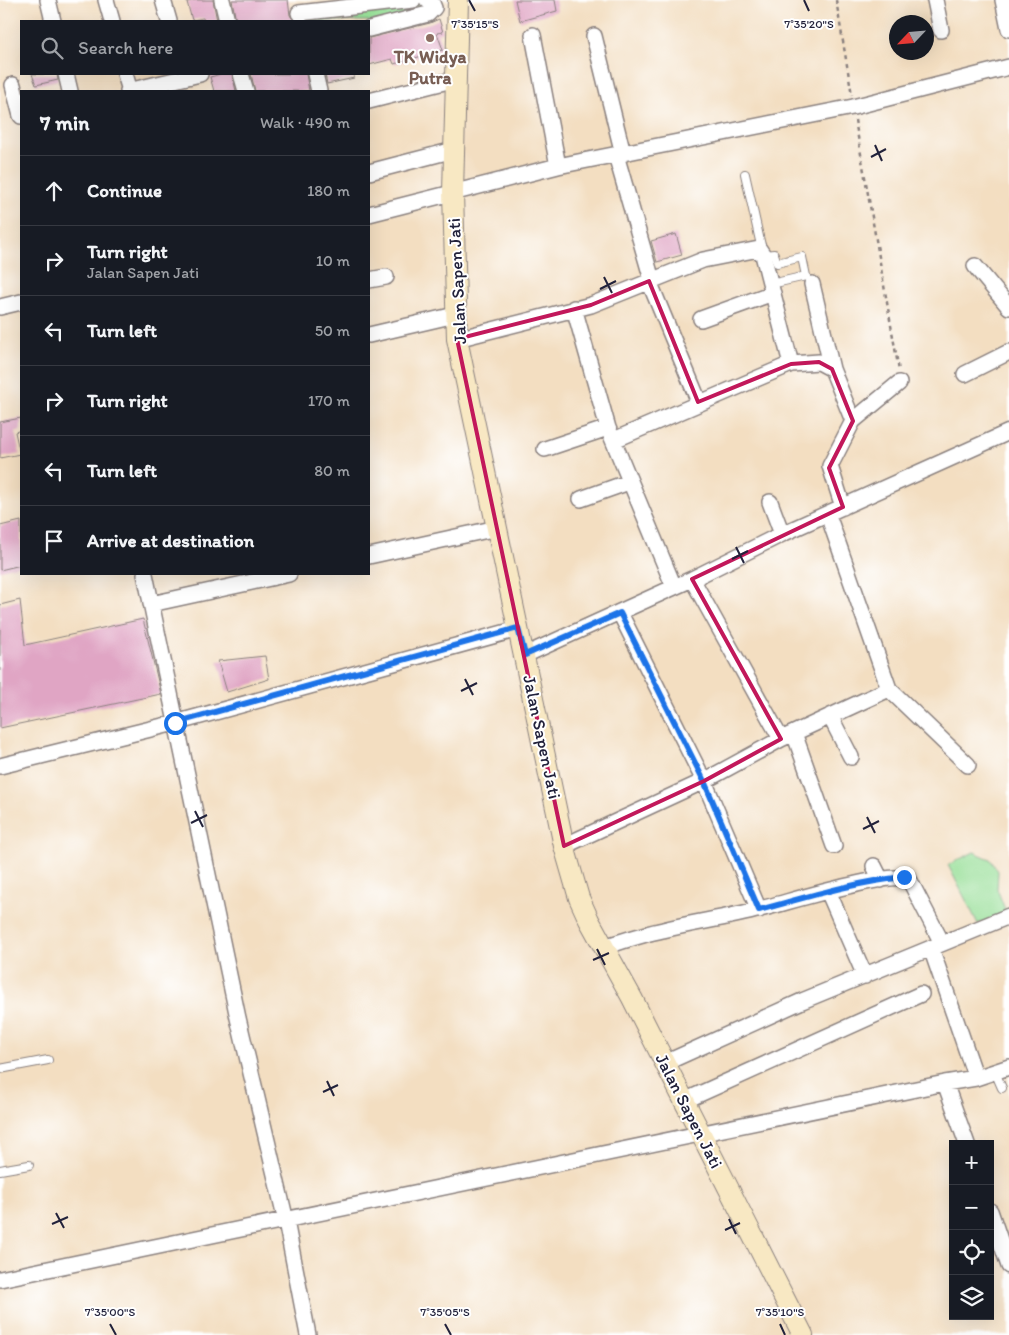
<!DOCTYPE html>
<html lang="en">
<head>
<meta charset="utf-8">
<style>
  :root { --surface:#171b24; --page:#242831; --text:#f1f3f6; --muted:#9ea1a6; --line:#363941 }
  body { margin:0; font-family:Itim,sans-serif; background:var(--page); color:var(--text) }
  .controls { position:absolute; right:15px; bottom:15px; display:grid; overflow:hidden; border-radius:0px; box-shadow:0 5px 20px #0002 }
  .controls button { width:45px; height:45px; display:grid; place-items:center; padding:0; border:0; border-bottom:1px solid var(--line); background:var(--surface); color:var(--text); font:25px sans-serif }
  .compass { position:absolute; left:889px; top:15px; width:45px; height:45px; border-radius:50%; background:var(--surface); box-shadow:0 5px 20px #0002; rotate:244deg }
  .stop { position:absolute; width:15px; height:15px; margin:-11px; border:4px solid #1a73e8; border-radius:50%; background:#fff }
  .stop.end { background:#1a73e8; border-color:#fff; box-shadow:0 1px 5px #0008 }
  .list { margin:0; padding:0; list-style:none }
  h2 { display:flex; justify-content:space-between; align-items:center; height:65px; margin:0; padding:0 20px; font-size:21px }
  h2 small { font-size:16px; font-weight:400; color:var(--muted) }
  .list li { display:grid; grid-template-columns:32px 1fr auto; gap:15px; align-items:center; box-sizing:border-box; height:70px; padding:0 20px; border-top:1px solid var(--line) }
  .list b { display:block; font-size:19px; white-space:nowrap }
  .list p { margin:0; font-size:16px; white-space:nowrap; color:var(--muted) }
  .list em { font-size:16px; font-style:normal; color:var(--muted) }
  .icon { flex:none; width:28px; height:28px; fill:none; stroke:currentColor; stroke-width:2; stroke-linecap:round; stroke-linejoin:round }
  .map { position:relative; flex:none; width:1009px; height:1335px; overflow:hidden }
  .search { position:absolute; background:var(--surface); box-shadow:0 5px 20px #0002; left:20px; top:20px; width:350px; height:55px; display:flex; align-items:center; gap:12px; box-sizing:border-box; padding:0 18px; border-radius:0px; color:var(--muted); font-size:19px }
  .panel { position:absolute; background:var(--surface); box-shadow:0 5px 20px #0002; left:20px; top:90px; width:350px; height:485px; border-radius:0px }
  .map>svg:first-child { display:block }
  .green { fill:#98df98; stroke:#5d806a }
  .building { fill:#e0a5c4 }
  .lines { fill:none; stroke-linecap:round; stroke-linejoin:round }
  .lane-casing { stroke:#8a807e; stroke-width:10 }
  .street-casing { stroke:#8a807e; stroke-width:18 }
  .secondary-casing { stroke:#8a807e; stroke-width:22 }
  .path { stroke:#8a807e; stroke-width:2.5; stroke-dasharray:4 4; stroke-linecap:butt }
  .lane { stroke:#fff; stroke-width:8 }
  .street { stroke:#fff; stroke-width:15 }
  .secondary { stroke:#f8e8c3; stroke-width:20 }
  .route { stroke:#1a73e8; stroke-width:6 }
  .marked { fill:none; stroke:#c2185b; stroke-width:4; stroke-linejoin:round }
  .ticks { fill:none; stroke:#22223b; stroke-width:2 }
  .education-dot { fill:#8d6e63; stroke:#fff; stroke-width:2 }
  .labels { text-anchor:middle; stroke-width:4; stroke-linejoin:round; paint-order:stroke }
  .education-label { font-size:18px; font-weight:bold; fill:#785e54; stroke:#fff }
  .street-label { font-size:18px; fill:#22223b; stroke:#fff }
  .ticks-label { font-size:12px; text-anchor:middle; fill:#22223b; stroke:#fff; stroke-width:4; stroke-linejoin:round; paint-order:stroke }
</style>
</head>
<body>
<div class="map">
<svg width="1009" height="1335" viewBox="0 0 1009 1335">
  <rect width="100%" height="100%" fill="#fff"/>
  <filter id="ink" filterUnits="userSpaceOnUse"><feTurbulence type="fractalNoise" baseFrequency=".02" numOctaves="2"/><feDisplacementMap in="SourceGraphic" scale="10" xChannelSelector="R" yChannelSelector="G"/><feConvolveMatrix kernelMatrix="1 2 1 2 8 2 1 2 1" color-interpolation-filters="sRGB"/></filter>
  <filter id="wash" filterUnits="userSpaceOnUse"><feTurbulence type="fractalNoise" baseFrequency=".0096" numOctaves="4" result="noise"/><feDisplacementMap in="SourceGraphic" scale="20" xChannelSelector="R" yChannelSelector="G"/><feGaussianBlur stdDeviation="1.12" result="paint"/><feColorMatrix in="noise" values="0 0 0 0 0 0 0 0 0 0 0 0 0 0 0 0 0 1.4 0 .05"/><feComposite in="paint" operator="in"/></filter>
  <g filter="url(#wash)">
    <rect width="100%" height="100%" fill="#f3dec1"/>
    <path class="green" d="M423,1L430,6L369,26V21H305L304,16Z
      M974,852L990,859L998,871L997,889L1006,912L978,924L948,865Z"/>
    <g id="blocks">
      <path class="building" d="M195,0H213L217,21H204L203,18L192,20L187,2Z
        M232,0H288L290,15L294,21H236Z
        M515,0H555L557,11L520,21Z
        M439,19L443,32L437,33L443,50L394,64L392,59L369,65V38L430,23Z
        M32,74H57L58,80L36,85Z
        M221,74H232L236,91H214L210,77Z
        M251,74H306L309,91H255Z
        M325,74H354V78L327,84Z
        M676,234L682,255L657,262L651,241Z
        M21,418V430L15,432L20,454L0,458V422Z
        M21,521V565L0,570V526Z
        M20,600L25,645L143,619L161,694L0,728V605Z
        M265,656L269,679L227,692L218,661Z"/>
    </g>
  </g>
  <g filter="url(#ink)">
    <use href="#blocks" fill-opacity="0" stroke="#8a807e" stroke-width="1"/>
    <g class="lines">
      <defs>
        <path id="lane" d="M745,174L762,250
          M763,255L774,254L777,263L802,257L806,276L771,284
          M0,1069L48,1060
          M995,1072L1002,1088
          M0,1170L29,1165"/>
        <path id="street" d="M48,0L53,21
          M106,0L112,21
          M163,0L169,21
          M222,0L227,21
          M935,0L941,30
          M1003,0L1009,29
          M299,13L413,0
          M369,29L428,14L434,8L432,3L427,0
          M533,35L558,166
          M594,36L623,154
          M66,74L70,91
          M125,74L130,91
          M241,74L246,91
          M315,74L319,91
          M13,85L21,116
          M128,91L200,74
          M369,101L456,79
          M616,155L652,280
          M369,172L454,150
          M369,214L558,166L853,107L1009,67
          M975,266L1009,307
          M369,280L386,277
          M649,281L699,402
          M812,284L832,369
          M0,307L21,302
          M574,308L608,428L674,587
          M701,319L773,293
          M369,335L455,315
          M457,339L591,305L703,260L759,249L763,255L791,364
          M965,374L1009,352
          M614,440L791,364L819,362L832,369L853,421
          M545,449L608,428
          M581,499L629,482
          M770,502L782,534
          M843,507L830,466L853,421L899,383
          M828,515L889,689L968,765
          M369,556L497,528
          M145,574L238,1018L286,1221L308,1335
          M692,579L781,739
          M151,604L289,574
          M620,613L704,781L759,910
          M525,655L692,579L782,534L1009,432
          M830,716L851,757
          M794,733L834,846
          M0,766L175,723L518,629
          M564,846L704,781L781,739L889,689
          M874,866L881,880
          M828,891L865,976
          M604,947C623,941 643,934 663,930C695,922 728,918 760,909C786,903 888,871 909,879L942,943
          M931,948L976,1078
          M665,1063L802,1001L1009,916
          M684,1101L921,994
          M967,1144L945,1083L976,1078L1009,1067
          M990,1211L1009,1266
          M0,1279L945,1083"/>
        <path id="secondary" d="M458,0L453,192L457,339L564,846L579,898L589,920L632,998L803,1335"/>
      </defs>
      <use href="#lane" class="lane-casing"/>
      <use href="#street" class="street-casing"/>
      <use href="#secondary" class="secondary-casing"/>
      <path class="path" d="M836,0L852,95
        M855,120L899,371"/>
      <use href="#lane" class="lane"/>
      <use href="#street" class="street"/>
      <use href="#secondary" class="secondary"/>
    </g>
  </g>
  <g class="lines" filter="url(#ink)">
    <path class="route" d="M175,723L518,628L525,655L620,613L704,781L759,910C807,897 855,882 904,877"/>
  </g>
  <path class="marked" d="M649,281L698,402L791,364L819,362L832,369L853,421L829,468L843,507L692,579L781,739L704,781L564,846L457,339L591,305Z"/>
  <path class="ticks" d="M469,0L475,11M804,0L809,11M875,145L882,161M871,157L886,149M604,277L612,293M600,289L616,281M736,547L744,563M732,559L748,551M465,679L473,695M461,691L477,683M195,811L203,827M867,817L875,833M191,823L207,815M863,829L879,821M597,949L605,965M593,960L609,953M327,1081L334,1096M323,1092L338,1085M56,1213L64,1228M729,1219L736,1234M52,1224L68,1217M725,1230L740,1223M110,1324L116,1335M445,1324L451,1335M780,1324L785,1335"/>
  <circle class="education-dot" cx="430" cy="38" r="5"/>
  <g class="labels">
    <g class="education-label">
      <text x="430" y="63">TK Widya<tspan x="430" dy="21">Putra</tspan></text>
    </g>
    <g class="street-label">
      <text transform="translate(457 281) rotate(-93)" y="6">Jalan Sapen Jati</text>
      <text transform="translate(542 737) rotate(78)" y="6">Jalan Sapen Jati</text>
      <text transform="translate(689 1111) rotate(63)" y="6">Jalan Sapen Jati</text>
    </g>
  </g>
  <g class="ticks-label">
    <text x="475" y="28">7°35'15"S</text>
    <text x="809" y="28">7°35'20"S</text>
    <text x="110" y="1316">7°35'00"S</text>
    <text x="445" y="1316">7°35'05"S</text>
    <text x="780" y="1316">7°35'10"S</text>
  </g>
</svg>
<div class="controls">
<button>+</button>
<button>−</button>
<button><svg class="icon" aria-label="locate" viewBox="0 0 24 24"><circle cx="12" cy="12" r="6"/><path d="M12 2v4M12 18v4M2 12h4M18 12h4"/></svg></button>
<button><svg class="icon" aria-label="layers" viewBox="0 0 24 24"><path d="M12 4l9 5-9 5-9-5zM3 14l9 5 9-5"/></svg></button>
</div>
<svg class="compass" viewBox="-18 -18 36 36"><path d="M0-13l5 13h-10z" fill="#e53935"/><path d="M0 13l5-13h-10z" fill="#9ea1a6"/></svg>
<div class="stop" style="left:175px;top:723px"></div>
<div class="stop end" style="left:904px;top:877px"></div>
<div class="search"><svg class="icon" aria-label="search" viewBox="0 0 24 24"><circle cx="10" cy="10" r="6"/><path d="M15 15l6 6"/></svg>Search here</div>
<section class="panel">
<h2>7 min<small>Walk · 490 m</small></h2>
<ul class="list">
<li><svg class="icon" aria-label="ahead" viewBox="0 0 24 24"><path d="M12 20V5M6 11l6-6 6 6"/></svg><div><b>Continue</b></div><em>180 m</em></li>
<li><svg class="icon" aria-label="right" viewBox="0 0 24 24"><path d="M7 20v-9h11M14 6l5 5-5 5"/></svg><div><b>Turn right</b><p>Jalan Sapen Jati</p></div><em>10 m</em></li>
<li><svg class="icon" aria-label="left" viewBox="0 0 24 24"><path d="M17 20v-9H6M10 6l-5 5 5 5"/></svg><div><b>Turn left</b></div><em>50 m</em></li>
<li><svg class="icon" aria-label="right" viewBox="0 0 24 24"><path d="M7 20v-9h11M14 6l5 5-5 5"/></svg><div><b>Turn right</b></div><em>170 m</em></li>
<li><svg class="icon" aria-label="left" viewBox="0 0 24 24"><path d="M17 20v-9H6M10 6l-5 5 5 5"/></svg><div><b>Turn left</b></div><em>80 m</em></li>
<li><svg class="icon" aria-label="arrive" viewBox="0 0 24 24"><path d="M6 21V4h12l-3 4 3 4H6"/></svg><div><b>Arrive at destination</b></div></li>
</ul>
</section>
</div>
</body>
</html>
